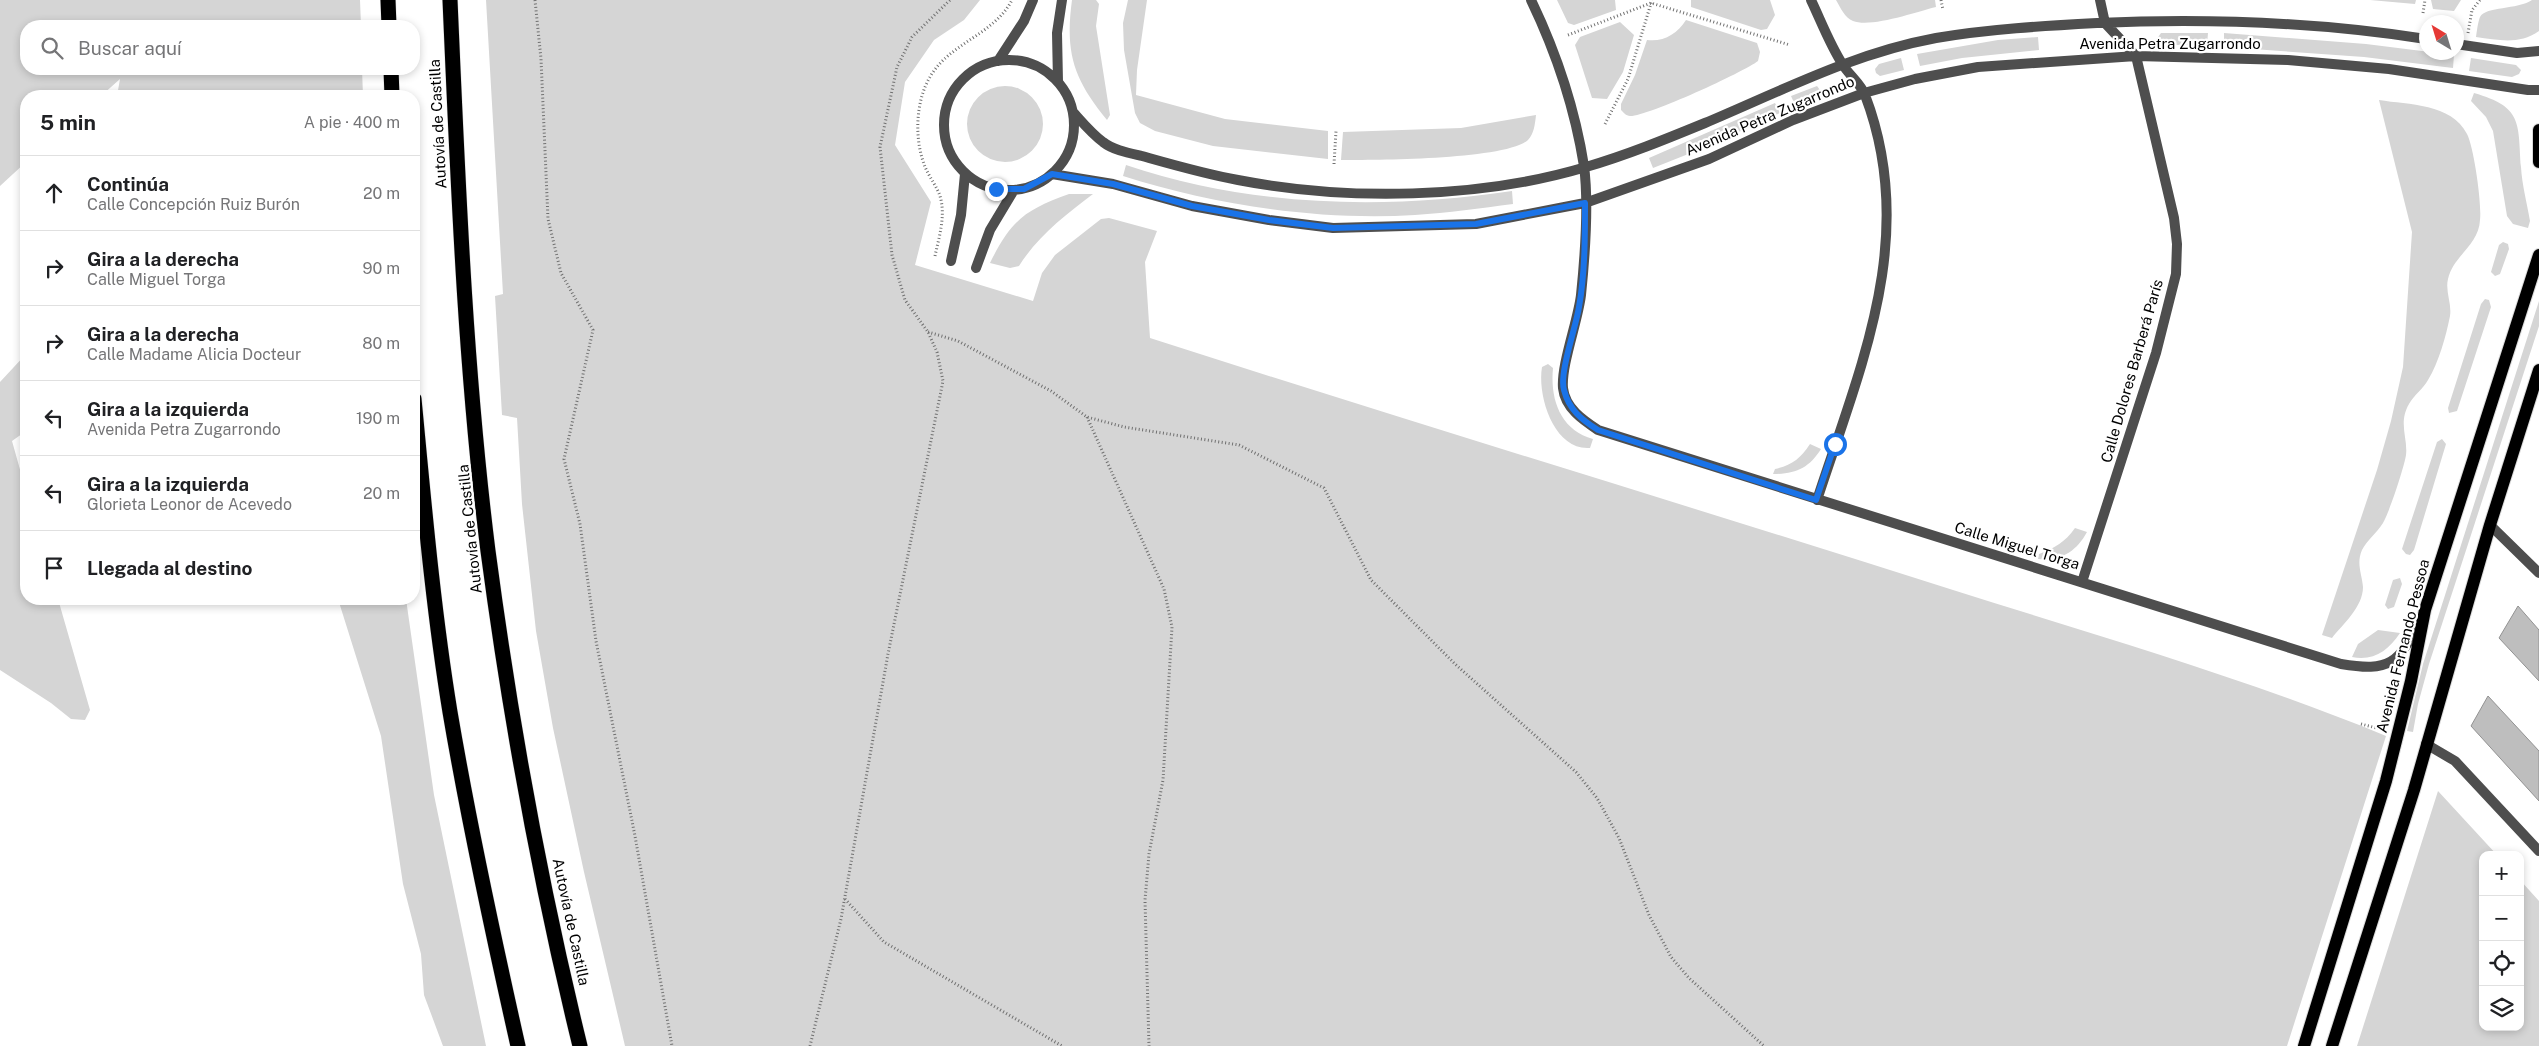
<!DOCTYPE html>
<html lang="es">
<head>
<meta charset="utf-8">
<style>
  :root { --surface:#fff; --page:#f6f6f6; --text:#202124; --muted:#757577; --line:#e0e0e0 }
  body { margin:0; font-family:"Public Sans",sans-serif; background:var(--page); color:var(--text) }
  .controls { position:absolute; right:15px; bottom:15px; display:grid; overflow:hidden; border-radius:10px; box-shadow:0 2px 8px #0003 }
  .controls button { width:45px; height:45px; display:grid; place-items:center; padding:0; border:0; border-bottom:1px solid var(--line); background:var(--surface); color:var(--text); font:25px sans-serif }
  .compass { position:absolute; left:2419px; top:15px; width:45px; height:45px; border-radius:50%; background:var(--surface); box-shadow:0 2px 8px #0003; rotate:322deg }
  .stop { position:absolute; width:15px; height:15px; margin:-11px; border:4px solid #1a73e8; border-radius:50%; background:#fff }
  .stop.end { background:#1a73e8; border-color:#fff; box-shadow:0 1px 5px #0008 }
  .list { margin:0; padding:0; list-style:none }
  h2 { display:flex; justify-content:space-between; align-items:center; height:65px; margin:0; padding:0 20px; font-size:21px }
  h2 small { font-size:16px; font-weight:400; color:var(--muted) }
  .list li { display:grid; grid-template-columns:32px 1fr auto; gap:15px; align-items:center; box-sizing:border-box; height:75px; padding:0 20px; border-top:1px solid var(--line) }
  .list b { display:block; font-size:19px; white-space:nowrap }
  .list p { margin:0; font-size:16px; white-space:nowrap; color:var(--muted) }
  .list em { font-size:16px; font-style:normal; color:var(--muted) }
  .icon { flex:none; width:28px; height:28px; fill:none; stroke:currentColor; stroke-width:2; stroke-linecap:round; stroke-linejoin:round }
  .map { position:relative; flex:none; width:2539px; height:1046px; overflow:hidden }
  .search { position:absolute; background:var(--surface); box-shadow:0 2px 8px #0003; left:20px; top:20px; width:400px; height:55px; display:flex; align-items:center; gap:12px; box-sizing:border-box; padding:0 18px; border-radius:20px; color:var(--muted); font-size:19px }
  .panel { position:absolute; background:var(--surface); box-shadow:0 2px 8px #0003; left:20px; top:90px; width:400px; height:515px; border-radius:20px }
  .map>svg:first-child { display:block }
  .green { fill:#d5d5d5 }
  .building { fill:#bebebe; stroke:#929292 }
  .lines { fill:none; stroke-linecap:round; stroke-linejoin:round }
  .primary-casing { stroke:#dbdbdb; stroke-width:14 }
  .highway-casing { stroke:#dbdbdb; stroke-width:16 }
  .path { stroke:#707070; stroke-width:3; stroke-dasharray:1 2.5; stroke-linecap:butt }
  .street { stroke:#4e4e4e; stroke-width:10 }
  .primary { stroke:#000; stroke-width:12 }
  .highway { stroke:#000; stroke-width:15 }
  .route { stroke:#1a73e8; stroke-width:6 }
  .labels { text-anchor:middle; stroke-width:4.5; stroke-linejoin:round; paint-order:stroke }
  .street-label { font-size:15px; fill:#000; stroke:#fff }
</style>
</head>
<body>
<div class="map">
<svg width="2539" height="1046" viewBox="0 0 2539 1046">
  <rect width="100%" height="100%" fill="#fff"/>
  <path class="green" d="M0,0H360L361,26H26V69H362L363,96H117L120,79L101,96H26V162L0,186Z
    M486,0H980L964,20L934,40L905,82L895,145L931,202L915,265L1033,301L1042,273L1055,255L1101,219L1109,218L1157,231L1145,262L1150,338C1417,424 1686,505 1953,590C2098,636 2245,678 2386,736L2287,1046H625L584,872L553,728L536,631L522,504L517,418L502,415L495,296L503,294Z
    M1072,0H1096L1099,4L1096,26L1110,115L1107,120C1073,79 1065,52 1072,0Z
    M1128,0H1147L1137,70L1136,95L1225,119L1328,131V159L1213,146L1155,131L1140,123L1135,113L1124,50L1123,23Z
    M1557,0H1615L1616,10L1574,25L1568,23Z
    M1691,0H1770L1775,15L1767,29L1761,30L1691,7Z
    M1836,0H1935L1936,7C1916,12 1871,28 1853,21C1845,18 1840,7 1836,0Z
    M2370,0H2416L2415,4Z
    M2431,0H2461L2454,11L2433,9Z
    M2532,0H2539V31C2519,45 2499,40 2476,37C2477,30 2478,22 2480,17C2486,6 2517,10 2532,0Z
    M1686,20L1757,43L1760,52L1758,61C1744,72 1646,117 1630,116C1626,116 1623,112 1621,110V104L1635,75L1647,40C1664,42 1677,34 1686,20Z
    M1620,22L1634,35L1623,72L1607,99L1592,98L1575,45L1580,37Z
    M2161,33H2208L2207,45H2160L2156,40Z
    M2224,33L2366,44L2454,55L2453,68L2364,57L2224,47Z
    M2038,37L2039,50L1962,58L1920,66L1917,54L1998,40Z
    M1901,58L1904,70L1880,76L1876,73L1875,69L1879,64Z
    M2471,58L2516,65L2521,70L2519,74L2512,77L2469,71Z
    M967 124a38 38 0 1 1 76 0a38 38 0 1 1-76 0Z
    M1817,86L1820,90C1816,101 1806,103 1796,107L1791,96Z
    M2474,93C2523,107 2518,123 2521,167C2522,185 2527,203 2530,221L2528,228L2513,224L2507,216L2493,131L2486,117L2471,101Z
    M2379,100C2409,105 2451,103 2467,134C2474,147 2482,205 2480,220C2479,245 2453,256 2448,279C2445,291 2452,304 2450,316C2446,336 2439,362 2428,380C2423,389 2414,395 2409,404C2398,423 2408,438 2406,455C2404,468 2389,513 2383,523C2377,533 2367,540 2362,550C2356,564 2362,574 2363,587C2363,607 2343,624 2332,638L2322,635L2377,470L2391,421L2403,367L2412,232Z
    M1775,103L1780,113L1706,147L1653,168L1649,158Z
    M1536,115C1535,124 1534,134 1528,140C1505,160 1375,160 1341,160L1343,132L1461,128Z
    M1126,165C1250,207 1384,210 1512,191L1513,204C1481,208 1448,213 1415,215C1319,221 1214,205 1123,176Z
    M1069,194H1093C1064,216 1038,236 1019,266L1010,268L990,263C1011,220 1025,210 1069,194Z
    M2503,242L2508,244L2509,249L2500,274L2495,276L2491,272L2499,245Z
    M2485,299L2489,300L2491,307L2457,411L2449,413L2448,408L2481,304Z
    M2539,301V326L2429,664L2418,704L2413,732L2407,731L2423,664Z
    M26,354V431L12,441L26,491V599H58L90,710L85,720L71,719L51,703L0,670V382Z
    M1548,364L1553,368C1550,399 1560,430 1593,439L1590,448C1554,451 1537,396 1542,367Z
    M2442,439L2446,444L2414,550L2410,555L2406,554L2402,549L2437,442Z
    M1810,444L1821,449C1809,468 1796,474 1773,474L1775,469C1792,465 1800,459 1810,444Z
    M2075,528L2087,532C2076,552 2061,561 2038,559L2039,554C2055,548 2065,542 2075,528Z
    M2400,578L2402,584L2394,607L2388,609L2385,605L2393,580Z
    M338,599H406L434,795L486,1046H443L424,995L421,954L403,884L381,736Z
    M2378,630L2400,633C2388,651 2374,661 2352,657L2358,644Z
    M2438,791L2497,855H2483V1027H2520V880L2539,901V1046H2357Z"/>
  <path class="building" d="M2518,606L2539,630V681L2499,638Z
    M2488,696L2539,751V801L2471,726Z"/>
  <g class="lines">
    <defs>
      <path id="primary" d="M2539,130V162
        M2304,1046L2386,781L2411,681L2425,610L2539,255
        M2332,1046L2414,790L2490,525L2539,370"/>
      <path id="highway" d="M388,0L389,26
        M450,0C458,183 465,368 488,551C510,717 540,883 580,1046
        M391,69L392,96
        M414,399C424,503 433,608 450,712C469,824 493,935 518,1046"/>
    </defs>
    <use href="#primary" class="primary-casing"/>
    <use href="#highway" class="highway-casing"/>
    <path class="path" d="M535,0L541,59L548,219L561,273L593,330L564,459L580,524L596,641L635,836L672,1046
      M1941,0L1943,10
      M2423,13L2425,0
      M2468,33L2472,10L2480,0
      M1568,35L1651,3L1790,45
      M1605,124L1628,79L1652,0
      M1334,164L1336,131
      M935,256C939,237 946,216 940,196C937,187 930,178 926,169C914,142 915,102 930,77C949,43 994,35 1012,0
      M928,332L958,341L1051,391L1087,417L1124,427L1239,445L1324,488L1371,580L1455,664L1576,772L1597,798L1619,838L1649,915L1671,957L1689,978L1764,1046
      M1087,417L1164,589L1172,627L1163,780L1149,854L1145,900L1149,1046
      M2361,724L2384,730
      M845,899L884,942L1062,1046
      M810,1046L841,919L888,654L943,381L937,352L928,332L905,300L892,255L880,147L897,67L912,37L950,0"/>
    <path class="street" d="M1531,0C1556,52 1575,109 1584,166C1589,204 1585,256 1581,295C1578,321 1561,365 1563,388C1565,408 1583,420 1598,430L2341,664C2390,672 2398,664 2420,621
      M1811,0C1821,21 1830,45 1843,65C1849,75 1861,84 1865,95C1919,236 1861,365 1817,500
      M2456,44L2517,53L2539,51
      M944 125a65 65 0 1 1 130 0a65 65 0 1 1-130 0Z
      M998,61L1024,21L1033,0
      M1058,82L1057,33L1062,0
      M1073,112C1082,122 1092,134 1103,142C1113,150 1129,153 1142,156C1174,165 1205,174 1238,180C1347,201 1479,199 1586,167C1627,155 1666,139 1705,123C1781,91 1854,53 1936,38C1989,29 2043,26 2097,23C2208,18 2317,22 2426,39
      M1052,174L1113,184L1192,206L1269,220L1333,228L1476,224L1585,203L1709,159L1793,120L1864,93L1915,79L1978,67L2136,56L2288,60L2389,69L2528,90H2539
      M951,261L961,215L965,174
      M976,268L990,230L1014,190
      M2490,525L2539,573
      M2082,582L2156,353L2176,274L2177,244L2174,218L2136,56L2105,23L2100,0
      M2426,744L2455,761L2539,851"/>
    <use href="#primary" class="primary"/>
    <use href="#highway" class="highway"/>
  </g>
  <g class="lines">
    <path class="route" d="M996,189H1024L1052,174L1113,184L1192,206L1269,220L1333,228L1476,224L1585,203C1585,238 1585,273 1579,307C1576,327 1559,373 1564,390C1569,410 1582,420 1598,430L1816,500L1835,444"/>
  </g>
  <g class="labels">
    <g class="street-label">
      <text x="2170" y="49">Avenida Petra Zugarrondo</text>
      <text transform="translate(1770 116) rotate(-23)" y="5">Avenida Petra Zugarrondo</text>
      <text transform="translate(438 124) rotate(-93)" y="5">Autovía de Castilla</text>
      <text transform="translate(2132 371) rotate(-74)" y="5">Calle Dolores Barberá París</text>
      <text transform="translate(470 529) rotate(-96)" y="5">Autovía de Castilla</text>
      <text transform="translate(2017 546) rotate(17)" y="5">Calle Miguel Torga</text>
      <text transform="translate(2403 646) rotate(-76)" y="5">Avenida Fernando Pessoa</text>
      <text transform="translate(571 922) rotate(78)" y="5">Autovía de Castilla</text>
    </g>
  </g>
</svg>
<div class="controls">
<button>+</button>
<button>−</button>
<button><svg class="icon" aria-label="locate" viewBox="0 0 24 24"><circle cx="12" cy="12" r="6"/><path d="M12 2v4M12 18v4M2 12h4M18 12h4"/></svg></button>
<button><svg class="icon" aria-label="layers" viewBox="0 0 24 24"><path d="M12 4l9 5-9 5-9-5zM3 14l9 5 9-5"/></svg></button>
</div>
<svg class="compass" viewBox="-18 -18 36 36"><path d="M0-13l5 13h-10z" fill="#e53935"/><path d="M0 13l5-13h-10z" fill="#757577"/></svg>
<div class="stop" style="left:1835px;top:444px"></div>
<div class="stop end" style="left:996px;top:189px"></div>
<div class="search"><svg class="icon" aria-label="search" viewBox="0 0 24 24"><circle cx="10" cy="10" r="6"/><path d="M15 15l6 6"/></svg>Buscar aquí</div>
<section class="panel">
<h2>5 min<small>A pie · 400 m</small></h2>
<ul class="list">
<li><svg class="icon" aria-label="ahead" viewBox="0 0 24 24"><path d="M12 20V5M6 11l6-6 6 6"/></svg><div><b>Continúa</b><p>Calle Concepción Ruiz Burón</p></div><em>20 m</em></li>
<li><svg class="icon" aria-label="right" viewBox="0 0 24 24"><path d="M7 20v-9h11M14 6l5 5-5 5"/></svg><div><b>Gira a la derecha</b><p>Calle Miguel Torga</p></div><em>90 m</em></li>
<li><svg class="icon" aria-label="right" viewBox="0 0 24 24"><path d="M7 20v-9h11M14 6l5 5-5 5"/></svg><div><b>Gira a la derecha</b><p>Calle Madame Alicia Docteur</p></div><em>80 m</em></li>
<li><svg class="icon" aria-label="left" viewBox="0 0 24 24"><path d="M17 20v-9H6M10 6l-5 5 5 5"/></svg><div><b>Gira a la izquierda</b><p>Avenida Petra Zugarrondo</p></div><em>190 m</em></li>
<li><svg class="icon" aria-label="left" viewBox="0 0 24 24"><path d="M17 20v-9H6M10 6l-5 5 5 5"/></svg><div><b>Gira a la izquierda</b><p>Glorieta Leonor de Acevedo</p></div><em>20 m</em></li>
<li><svg class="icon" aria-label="arrive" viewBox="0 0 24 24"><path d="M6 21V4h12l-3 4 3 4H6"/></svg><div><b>Llegada al destino</b></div></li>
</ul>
</section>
</div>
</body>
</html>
